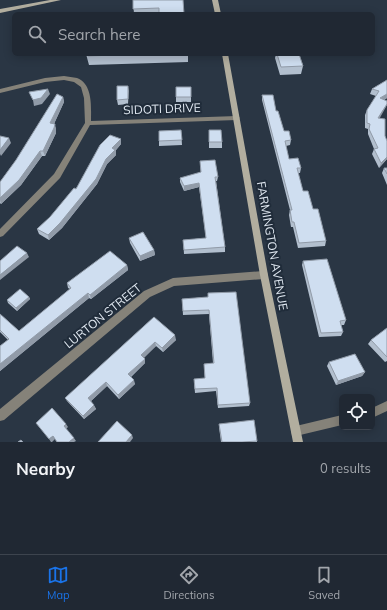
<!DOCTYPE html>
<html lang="en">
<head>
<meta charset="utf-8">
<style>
  :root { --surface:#202833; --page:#28303b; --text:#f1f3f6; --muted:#a2a6ac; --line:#3d444e; --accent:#1a73e8 }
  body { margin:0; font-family:Mulish,sans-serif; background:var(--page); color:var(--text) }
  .controls { position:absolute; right:12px; bottom:12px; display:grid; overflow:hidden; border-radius:6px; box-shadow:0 2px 10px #0003 }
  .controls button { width:36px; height:36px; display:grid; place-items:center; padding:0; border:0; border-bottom:1px solid var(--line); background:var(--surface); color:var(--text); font:20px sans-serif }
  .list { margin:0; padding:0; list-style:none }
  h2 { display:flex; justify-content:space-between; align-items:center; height:52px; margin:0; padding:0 16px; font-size:17px }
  h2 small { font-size:13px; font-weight:400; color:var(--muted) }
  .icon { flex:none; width:22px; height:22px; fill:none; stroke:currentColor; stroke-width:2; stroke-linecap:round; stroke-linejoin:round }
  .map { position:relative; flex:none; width:387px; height:442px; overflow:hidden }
  .search { position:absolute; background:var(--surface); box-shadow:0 2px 10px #0003; left:12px; right:12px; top:12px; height:44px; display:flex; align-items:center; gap:10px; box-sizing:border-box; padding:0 14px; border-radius:6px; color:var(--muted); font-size:15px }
  .sheet { height:112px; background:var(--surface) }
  nav { display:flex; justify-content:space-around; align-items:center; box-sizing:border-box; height:56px; border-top:1px solid var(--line); background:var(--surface); font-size:11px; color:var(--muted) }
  nav a { display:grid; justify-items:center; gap:2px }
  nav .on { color:var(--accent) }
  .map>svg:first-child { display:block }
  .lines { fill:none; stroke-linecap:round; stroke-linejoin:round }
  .street { fill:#858279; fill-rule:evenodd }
  .secondary { fill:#b2ae9f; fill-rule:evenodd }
  .wall { fill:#b2bfce }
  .shaded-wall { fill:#919ba8 }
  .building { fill:#cfdef0; stroke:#919ba8 }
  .labels { text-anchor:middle; stroke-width:4; stroke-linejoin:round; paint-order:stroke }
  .street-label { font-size:12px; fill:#dfe7f0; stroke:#202c3a }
</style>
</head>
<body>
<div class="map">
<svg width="387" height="442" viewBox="0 0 387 442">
  <rect width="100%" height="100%" fill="#2a3644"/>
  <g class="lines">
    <path class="street" d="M64,76C68,77 73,77 77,78C93,84 91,107 91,121L237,116L240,118L237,120L90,125L60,178L3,236L0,237V229L54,174L85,123L84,98L81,87L74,82L64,80L45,82L0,93V89L45,78Z
      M264,271L267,272L268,275L267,278L264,279L174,286L150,297L4,420L0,421V409L144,291L173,278Z
      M387,401V411L372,418V408Z
      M342,415V425L296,436L292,435L291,431L292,427L296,426Z"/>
    <path class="secondary" d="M50,0H61L0,13V9Z
      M212,0H218L221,14H215Z
      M222,54H228L268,275L303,442H293L260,275Z"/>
  </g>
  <path class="wall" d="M133,0L184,14H134Z
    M86,54H188V62L89,65Z
    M276,54H299L303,66L301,74L280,75L275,58Z
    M387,80V98L384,100L379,118L385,136L387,141V159L379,168L372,154L374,149L368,134V129L365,128V115L367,110L376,96L370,94L372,89Z
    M128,86V104L118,105L117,100Z
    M176,87H191V102H176Z
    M262,95L276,111L284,131L291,140L290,145L286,146L289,159L301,168L300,173H298L303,191L313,209L326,241L325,246L298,248L293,227H291L289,215L290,210L262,100Z
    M63,97L64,102L54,124L56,129V133L45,156H42L21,185L1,204L0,203V182Z
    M181,130L182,145L159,146V141Z
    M209,130L222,142V148H209Z
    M121,139V144L116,150V155L107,164L97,184L62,228L49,240L39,234L37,229L50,217Z
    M200,161L218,177L217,181H216L225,247V252L184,254L183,240L206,238L199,187L184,191L180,182V178L201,173Z
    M384,168H387V185L382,173Z
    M129,238L154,250L155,255L140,261L130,243Z
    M303,261L346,320L344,325H341L343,332L341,336L319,337L302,265Z
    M127,265L128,270L91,299L89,298L0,371V346L8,340L0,332V314L19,331L70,289L68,288L67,283Z
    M208,293L250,403L249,406L218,408L216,391L195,393L194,382L205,378L204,364L213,363L209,314L183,315L182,299L208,297Z
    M29,297L30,299L17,311L8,303L7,300Z
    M154,317L176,340L163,352L156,346L143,358L145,359V363L131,377L135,384L119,399L107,386L91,401L96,409L84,419L67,401L65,398Z
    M387,328V361L385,362L368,344L371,340Z
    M329,362L365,372L362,376L336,385L327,366Z
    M219,424L257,441V442H221L219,427Z"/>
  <path class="shaded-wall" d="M128,86L129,91L128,104Z
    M48,89L50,94L42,104L34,106L33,100Z
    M387,94V98L378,103L380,98Z
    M63,97L64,102L52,128L50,123Z
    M387,104V105L377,123L378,118Z
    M55,124L56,129V133L45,156L43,151Z
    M9,138L11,143L1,156L0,154V150Z
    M121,139V144L116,150V155L107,164L97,184L62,228L49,240L48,235L112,148Z
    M40,151L42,156L21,185L1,204L0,200V198Z
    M387,157V159L379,168L381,163Z
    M199,183V187L184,191V186Z
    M154,250L155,255L140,261V256Z
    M27,253L29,257L0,280V275Z
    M127,265L128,270L91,299L90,295Z
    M88,293L89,298L0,371V364Z
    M29,297L30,299L17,311L16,308Z
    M175,335L176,340L163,352L162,348Z
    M155,342L156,346L142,360L141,355Z
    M145,359V363L129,378L128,374Z
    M365,372L362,376L336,385L338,381Z
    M134,380L135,384L119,399L118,395Z
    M106,382L107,386L90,402L88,398Z
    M94,405L96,409L84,419L83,416Z
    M66,424L68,427L66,429L64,426Z
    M132,435L133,438L130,442H126Z
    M53,436L55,439L52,442H51L49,439Z
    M74,438L76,441L74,442H69Z"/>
  <path class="building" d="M133,0H183L184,14H159V8L133,9Z
    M88,54H142L88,56Z
    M277,54H299L303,66L281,67Z
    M387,80V94L380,98L387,101V104L378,118L385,119V136L387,141V157L381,163L374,149L378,148L369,129L370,124L367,123V110L379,91L372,89Z
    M117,86H128V99L117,100Z
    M176,87H191V97H176Z
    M48,89L41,98L33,100L29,92Z
    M57,94L63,97L50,123L55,124L54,128L43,151H40L19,180L0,198V182L16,160Z
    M262,95H273L276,111H278L284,131H289L291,140L285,141L289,159L298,158L301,168H297L303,191H308L313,209H318L326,241L299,243L294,222H292L290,210H292Z
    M181,130L182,140L159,141V131Z
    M209,130H221L222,142H209Z
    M110,135L121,139L112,148L115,150L106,159L96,179L60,223L48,235L37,229L50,217L74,188L76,189L100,145Z
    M0,136L9,138L0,150Z
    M215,160L218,177H215L225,247L184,250L183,240L206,238L199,183L184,186L180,178L201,172L200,161Z
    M384,168H387V174Z
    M143,232L154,250L140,256L129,238Z
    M17,246L27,253L0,275V261Z
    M110,251L127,265L90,295L88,293L0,364V346L9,339L0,330V314L19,331L71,288L67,283Z
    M327,259L346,320L340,321L343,332L321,333L303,261Z
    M20,289L29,297L16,308L7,300Z
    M236,292L250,403L218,405L217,388L195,389L194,379L205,378L204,364L214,363L209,310L183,311L182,299L208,297V293Z
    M154,317L175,335L162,348L155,342L141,355L145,359L128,374L134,380L118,395L106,382L88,398L94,405L83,416L65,398Z
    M387,328V357L371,340Z
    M355,354L365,372L338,381L329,362Z
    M52,408L66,424L64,426L74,438L69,442H57L53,436L49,439L36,423Z
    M254,420L257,441L242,442H222L219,424Z
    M117,421L132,435L126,442H98Z
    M21,440L23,442H18Z"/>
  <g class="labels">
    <g class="street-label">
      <text transform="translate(162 109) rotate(-2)" y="4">SIDOTI DRIVE</text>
      <text transform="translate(272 246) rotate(80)" y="4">FARMINGTON AVENUE</text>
      <text transform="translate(103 316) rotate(-39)" y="4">LURTON STREET</text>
    </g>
  </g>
</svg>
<div class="controls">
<button><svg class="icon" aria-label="locate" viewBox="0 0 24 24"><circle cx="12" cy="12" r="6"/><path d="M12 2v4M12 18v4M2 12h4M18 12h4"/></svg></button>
</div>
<div class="search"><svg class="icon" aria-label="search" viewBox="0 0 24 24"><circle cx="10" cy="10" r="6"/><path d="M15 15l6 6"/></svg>Search here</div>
</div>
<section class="sheet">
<h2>Nearby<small>0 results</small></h2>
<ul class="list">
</ul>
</section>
<nav>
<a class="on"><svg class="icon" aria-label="map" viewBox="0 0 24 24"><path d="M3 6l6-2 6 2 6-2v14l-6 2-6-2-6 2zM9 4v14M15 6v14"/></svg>Map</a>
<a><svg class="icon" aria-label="directions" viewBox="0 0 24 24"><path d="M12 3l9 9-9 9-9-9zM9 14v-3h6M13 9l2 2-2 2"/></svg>Directions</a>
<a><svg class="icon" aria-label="saved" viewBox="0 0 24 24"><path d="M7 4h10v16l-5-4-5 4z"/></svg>Saved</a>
</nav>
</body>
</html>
